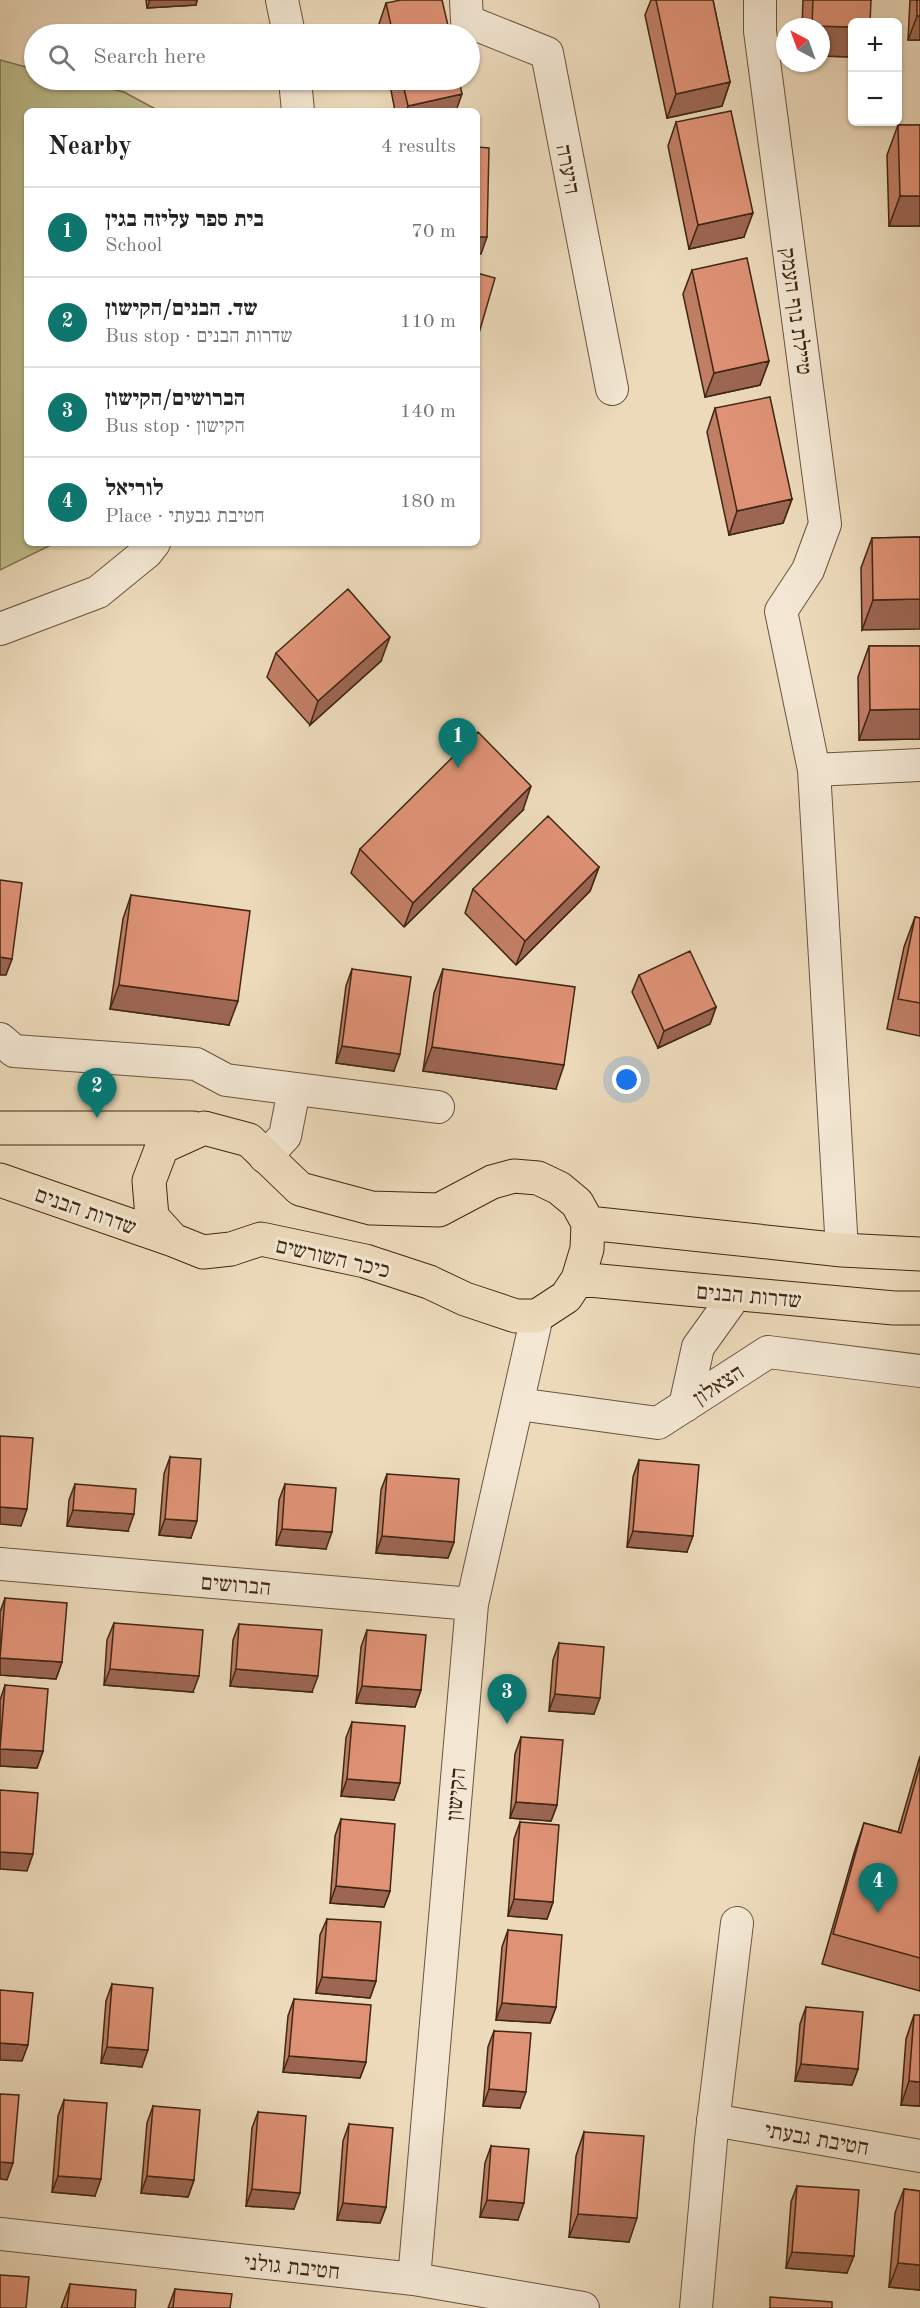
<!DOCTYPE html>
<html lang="en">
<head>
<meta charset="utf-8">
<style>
  :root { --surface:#fff; --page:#f2f2f2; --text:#222; --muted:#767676; --line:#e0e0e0; --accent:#0f766e }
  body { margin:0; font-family:"Old Standard TT","Frank Ruhl Libre",serif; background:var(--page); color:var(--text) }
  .controls { position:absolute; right:18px; top:18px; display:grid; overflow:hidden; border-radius:9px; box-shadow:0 2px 4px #0004 }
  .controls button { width:54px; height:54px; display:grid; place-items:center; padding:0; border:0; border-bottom:2px solid var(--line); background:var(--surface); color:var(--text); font:30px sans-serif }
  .compass { position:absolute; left:776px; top:18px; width:54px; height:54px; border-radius:50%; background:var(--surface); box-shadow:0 2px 4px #0004; rotate:319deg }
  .you { position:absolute; left:627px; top:1080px; width:21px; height:21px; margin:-15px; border:4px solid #fff; border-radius:50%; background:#1a73e8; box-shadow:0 0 0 9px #1a73e833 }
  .badge { display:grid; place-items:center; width:39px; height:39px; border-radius:50%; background:var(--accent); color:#fff; font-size:20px; font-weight:700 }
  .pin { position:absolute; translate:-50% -50px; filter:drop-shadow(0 2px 3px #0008) }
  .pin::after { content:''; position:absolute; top:32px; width:21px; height:18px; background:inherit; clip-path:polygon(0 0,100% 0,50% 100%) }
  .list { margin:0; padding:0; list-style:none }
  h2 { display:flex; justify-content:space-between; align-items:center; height:78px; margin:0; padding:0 24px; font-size:26px }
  h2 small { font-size:20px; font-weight:400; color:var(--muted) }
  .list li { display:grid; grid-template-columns:39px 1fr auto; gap:18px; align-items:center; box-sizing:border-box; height:90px; padding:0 24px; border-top:2px solid var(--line) }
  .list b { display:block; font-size:22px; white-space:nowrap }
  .list p { margin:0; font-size:20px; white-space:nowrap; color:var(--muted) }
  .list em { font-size:20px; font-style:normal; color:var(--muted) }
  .icon { flex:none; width:33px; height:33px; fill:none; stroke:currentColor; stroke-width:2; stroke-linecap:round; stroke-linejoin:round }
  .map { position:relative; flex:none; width:920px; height:2308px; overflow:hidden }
  .search { position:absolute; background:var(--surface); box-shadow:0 2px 4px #0004; left:24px; top:24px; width:456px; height:66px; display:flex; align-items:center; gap:15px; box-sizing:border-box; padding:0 21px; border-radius:33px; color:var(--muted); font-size:22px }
  .panel { position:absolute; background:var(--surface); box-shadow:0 2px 4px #0004; left:24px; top:108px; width:456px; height:438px; border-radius:9px }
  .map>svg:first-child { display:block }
  .green { fill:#bebe8c; stroke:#7f7250; stroke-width:1.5 }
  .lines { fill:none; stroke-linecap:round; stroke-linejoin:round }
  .minor-casing { stroke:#6b543d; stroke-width:34 }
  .major-casing { stroke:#402713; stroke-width:35 }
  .minor { stroke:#f3e7d3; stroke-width:32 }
  .major { stroke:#ecdabb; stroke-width:33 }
  .wall { fill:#c07e65; stroke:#402713; stroke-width:1.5 }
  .shaded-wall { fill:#9c6653; stroke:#402713; stroke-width:1.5 }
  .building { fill:#df9276; stroke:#402713; stroke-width:1.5 }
  .labels { text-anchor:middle; stroke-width:6; stroke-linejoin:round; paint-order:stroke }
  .street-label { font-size:22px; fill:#402713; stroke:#f3e7d3 }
</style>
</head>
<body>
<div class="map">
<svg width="920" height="2308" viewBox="0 0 920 2308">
  <rect width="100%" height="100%" fill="#ecdabb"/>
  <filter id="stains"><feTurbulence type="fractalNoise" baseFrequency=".00333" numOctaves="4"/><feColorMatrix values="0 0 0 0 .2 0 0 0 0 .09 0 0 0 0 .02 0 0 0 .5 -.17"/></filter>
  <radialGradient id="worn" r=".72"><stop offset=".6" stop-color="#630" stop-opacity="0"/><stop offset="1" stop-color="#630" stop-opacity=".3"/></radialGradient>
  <path class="green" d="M0,60L34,69V80H74L124,92L159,111H27V543H55L0,570Z"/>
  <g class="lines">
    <defs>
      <path id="minor" d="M282,0L289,34
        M466,0L467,21L547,53L612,389
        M760,0V31L825,524L808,570L781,611L814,770L842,1250
        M295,80L298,111
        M0,629L98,592L147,552L154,543
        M814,770L920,765
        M0,1039L14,1051L196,1064L226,1080L438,1107
        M265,1157L285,1136L294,1090
        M518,1404L658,1423L768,1352L920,1371
        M685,1406L698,1347L736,1294
        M0,1564L472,1604
        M713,2120L920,2156
        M0,2234L414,2279L583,2308
        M414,2279L472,1604L537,1316
        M696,2308L711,2140L737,1923"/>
      <path id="major" d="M0,1128H193
        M204,1128L249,1140L300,1189L371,1208L439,1210L492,1182L514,1176L538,1178L559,1188L577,1203L588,1223L587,1249L578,1279L566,1297L537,1316H516L465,1299L429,1282L365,1261L261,1239L231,1249L203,1252L173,1240L152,1217L149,1181L162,1147Z
        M0,1180L173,1240
        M588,1223L842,1250L920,1254
        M578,1279L894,1308H920"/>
    </defs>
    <use href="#minor" class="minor-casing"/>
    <use href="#major" class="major-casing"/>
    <use href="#minor" class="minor"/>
    <use href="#major" class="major"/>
  </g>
  <path class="wall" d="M146,0H197L196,5L147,8Z
    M651,0H713L730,82L722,106L667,118L645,15Z
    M803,0H871L852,22V57L821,56V27H802Z
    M910,0H920V40H908Z
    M386,3L450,34H379L378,27Z
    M389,80H459L456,111H395Z
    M676,122L744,237L689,249L668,146Z
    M898,125H920V226H889L887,155Z
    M692,270L769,361L760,385L705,397L683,294Z
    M715,408L792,499L783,523L729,535L707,432Z
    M920,537L862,630L861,568L872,538Z
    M869,646H920V739L859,740L858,677Z
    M276,653L381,661L310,725L267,677Z
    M523,810L404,927L351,873L360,849Z
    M599,867L590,891L516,965L465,913L473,889Z
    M131,895L229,1025L110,1009L123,919Z
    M915,917L920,918V1036L887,1029L904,947Z
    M352,969L394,1071L336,1063L346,986Z
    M443,969L556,1089L423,1071L434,993Z
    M639,975L716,1007L710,1024L658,1048L632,992Z
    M170,1457L191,1538L159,1535L164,1474Z
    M639,1460L687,1552L627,1547L633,1477Z
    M387,1474L454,1542L448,1558L376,1553L381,1490Z
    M75,1484L128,1531L67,1526L69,1500Z
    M285,1484L326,1549L276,1545L279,1500Z
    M5,1598L62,1662L56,1679L0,1675V1612Z
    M114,1623L193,1692L104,1685L107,1640Z
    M239,1624L312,1692L230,1686L233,1640Z
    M367,1630L421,1690L415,1707L356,1703L361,1647Z
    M559,1643L594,1714L549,1711L553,1660Z
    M5,1685L43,1751L37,1768L0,1766V1700Z
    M352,1722L394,1800L341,1796L346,1738Z
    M521,1737L557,1805L551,1821L510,1818L515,1754Z
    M920,1756V1991L822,1964L854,1853L864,1823L898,1832Z
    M341,1819L390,1891L384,1907L330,1903L335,1836Z
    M520,1822L553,1902L547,1919L508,1916L514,1839Z
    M327,1919L376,1981L370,1998L316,1993L320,1935Z
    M508,1930L556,2007L550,2023L496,2020L502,1947Z
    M112,1984L142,2067L101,2063L106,2001Z
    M294,1999L366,2062L360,2078L283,2072L288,2016Z
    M806,2007L858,2069L852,2085L795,2081L800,2024Z
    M914,2015L920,2106L901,2105L906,2039Z
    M494,2031L520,2108L483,2106L488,2047Z
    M64,2100L95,2196L52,2192L58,2116Z
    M153,2106L194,2180L188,2197L141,2193L147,2123Z
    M258,2112L294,2209L246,2206L252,2128Z
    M349,2124L386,2207L380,2223L337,2220L343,2141Z
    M584,2132L629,2242L569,2237L576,2156Z
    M491,2146L518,2220L480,2217L485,2163Z
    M797,2186L847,2273L786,2268L791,2202Z
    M904,2189L920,2191V2290L889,2287L895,2213Z
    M70,2284L135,2308H61Z
    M175,2289L230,2308H168Z"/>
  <path class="shaded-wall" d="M150,0H197L196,5L147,8Z
    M917,16H920V40H908Z
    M812,26L852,27V57L821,56V27H812Z
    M730,82L722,106L667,118L676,94Z
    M462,94L456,111H406L408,106Z
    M900,196H920V226H889Z
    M753,213L744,237L689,249L698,225Z
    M477,237H487L481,254H477Z
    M769,361L760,385L705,397L714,373Z
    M792,499L783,523L729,535L737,511Z
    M920,599V629L862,630L873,600Z
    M390,637L381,661L310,725L318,701Z
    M920,709V739L859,740L870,710Z
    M531,786L523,810L404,927L413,903Z
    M599,867L590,891L516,965L525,941Z
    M0,957L12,959L6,975H0Z
    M119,985L238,1001L229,1025L110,1009Z
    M716,1007L710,1024L658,1048L664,1031Z
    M342,1046L400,1054L394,1071L336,1063Z
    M432,1047L564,1065L556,1089L423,1071Z
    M0,1507L27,1509L21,1526L0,1524Z
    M73,1510L134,1514L128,1531L67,1526Z
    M165,1519L197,1521L191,1538L159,1535Z
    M282,1529L332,1532L326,1549L276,1545Z
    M633,1531L693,1536L687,1552L627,1547Z
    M382,1536L454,1542L448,1558L376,1553Z
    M0,1658L62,1662L56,1679L0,1675Z
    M110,1669L199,1676L193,1692L104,1685Z
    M236,1669L318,1676L312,1692L230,1686Z
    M362,1686L421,1690L415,1707L356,1703Z
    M555,1694L600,1698L594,1714L549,1711Z
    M0,1749L43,1751L37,1768L0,1766Z
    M347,1779L400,1783L394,1800L341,1796Z
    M516,1802L557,1805L551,1821L510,1818Z
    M0,1852L33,1854L27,1871L0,1869Z
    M336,1886L390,1891L384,1907L330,1903Z
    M514,1899L553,1902L547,1919L508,1916Z
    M322,1977L376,1981L370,1998L316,1993Z
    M502,2003L556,2007L550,2023L496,2020Z
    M0,2043L28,2045L22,2061L0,2060Z
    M107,2047L148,2050L142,2067L101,2063Z
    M289,2056L366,2062L360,2078L283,2072Z
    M801,2064L858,2069L852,2085L795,2081Z
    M909,2081L920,2082V2106L901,2105Z
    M489,2089L526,2092L520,2108L483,2106Z
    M0,2162L13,2163L7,2180L0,2179Z
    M58,2176L101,2179L95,2196L52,2192Z
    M147,2176L194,2180L188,2197L141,2193Z
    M252,2189L300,2193L294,2209L246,2206Z
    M487,2200L524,2203L518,2220L480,2217Z
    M343,2203L386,2207L380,2223L337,2220Z
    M578,2214L637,2218L629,2242L569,2237Z
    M792,2252L854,2256L847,2273L786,2268Z
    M898,2263L920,2265V2290L889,2287Z"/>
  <path class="building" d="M401,0H442L450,34H393L386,3Z
    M656,0H713L730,82L676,94Z
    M813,0H871L870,22H852V27L812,26Z
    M917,0H920V16H917Z
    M402,80H459L462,94L408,106Z
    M731,111L753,213L698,225L676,122Z
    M898,125H920V196H900Z
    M477,147L489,148L487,237H477Z
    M747,258L769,361L714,373L692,270Z
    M477,273L495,278L477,340Z
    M770,397L792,499L737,511L715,408Z
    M920,537V599L873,600L872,538Z
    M348,589L390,637L318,701L276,653Z
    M869,646H920V709L870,710Z
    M478,732L531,786L413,903L360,849Z
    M548,816L599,867L525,941L473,889Z
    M0,880L22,883L12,959L0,957Z
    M131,895L250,911L238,1001L119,985Z
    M915,917L920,918V1003L898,999Z
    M690,951L716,1007L664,1031L639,975Z
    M352,969L411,977L400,1054L342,1046Z
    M443,969L575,987L564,1065L432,1047Z
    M0,1436L33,1438L27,1509L0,1507Z
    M170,1457L201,1459L197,1521L165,1519Z
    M639,1460L699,1465L693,1536L633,1531Z
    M387,1474L459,1479L454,1542L382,1536Z
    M75,1484L136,1489L134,1514L73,1510Z
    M285,1484L336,1488L332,1532L282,1529Z
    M5,1598L67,1603L62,1662L0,1658Z
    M114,1623L203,1630L199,1676L110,1669Z
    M239,1624L322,1630L318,1676L236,1669Z
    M367,1630L426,1635L421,1690L362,1686Z
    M559,1643L604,1647L600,1698L555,1694Z
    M5,1685L48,1689L43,1751L0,1749Z
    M352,1722L405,1726L400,1783L347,1779Z
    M521,1737L563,1740L557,1805L516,1802Z
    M920,1765V1958L833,1934L864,1823L901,1833Z
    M0,1790L38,1793L33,1854L0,1852Z
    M341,1819L395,1824L390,1891L336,1886Z
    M520,1822L559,1825L553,1902L514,1899Z
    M327,1919L381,1922L376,1981L322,1977Z
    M508,1930L562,1935L556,2007L502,2003Z
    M112,1984L153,1988L148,2050L107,2047Z
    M0,1990L33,1993L28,2045L0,2043Z
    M294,1999L371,2005L366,2062L289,2056Z
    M806,2007L863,2012L858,2069L801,2064Z
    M914,2015H920V2082L909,2081Z
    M494,2031L531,2033L526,2092L489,2089Z
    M0,2094L19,2095L13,2163L0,2162Z
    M64,2100L107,2103L101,2179L58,2176Z
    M153,2106L200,2110L194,2180L147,2176Z
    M258,2112L306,2116L300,2193L252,2189Z
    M349,2124L393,2128L386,2207L343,2203Z
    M584,2132L644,2136L637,2218L578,2214Z
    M491,2146L529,2149L524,2203L487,2200Z
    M797,2186L859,2190L854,2256L792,2252Z
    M904,2189L920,2191V2265L898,2263Z
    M0,2275L29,2277L26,2308H0Z
    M70,2284L136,2290L135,2308H67Z
    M175,2289L232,2294L230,2308H173Z
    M770,2297L832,2302V2308H770Z"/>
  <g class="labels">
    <g class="street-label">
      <text transform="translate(569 169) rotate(79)" y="8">היערה</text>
      <text transform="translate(797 311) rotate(82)" y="8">טיילת נוף העמק</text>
      <text transform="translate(86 1210) rotate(19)" y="8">שדרות הבנים</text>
      <text transform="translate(333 1257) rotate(13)" y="8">כיכר השורשים</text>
      <text transform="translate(749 1295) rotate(5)" y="8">שדרות הבנים</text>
      <text transform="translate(718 1384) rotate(-33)" y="8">הצאלון</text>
      <text transform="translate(236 1584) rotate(5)" y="8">הברושים</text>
      <text transform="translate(455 1794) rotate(-85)" y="8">הקישון</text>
      <text transform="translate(817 2138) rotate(10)" y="8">חטיבת גבעתי</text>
      <text transform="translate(292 2266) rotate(6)" y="8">חטיבת גולני</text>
    </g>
  </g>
  <rect width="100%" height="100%" filter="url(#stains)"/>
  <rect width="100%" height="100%" fill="url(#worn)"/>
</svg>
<div class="controls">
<button>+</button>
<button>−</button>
</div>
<svg class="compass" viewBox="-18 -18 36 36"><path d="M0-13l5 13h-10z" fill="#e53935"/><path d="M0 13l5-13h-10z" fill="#767676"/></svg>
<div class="you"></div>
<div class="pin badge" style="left:458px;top:768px">1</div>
<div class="pin badge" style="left:97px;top:1118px">2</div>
<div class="pin badge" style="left:507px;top:1724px">3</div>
<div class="pin badge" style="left:878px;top:1913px">4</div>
<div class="search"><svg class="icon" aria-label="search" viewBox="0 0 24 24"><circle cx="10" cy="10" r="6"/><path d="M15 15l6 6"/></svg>Search here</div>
<section class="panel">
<h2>Nearby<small>4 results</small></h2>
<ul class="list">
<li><span class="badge">1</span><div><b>בית ספר עליזה בגין</b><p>School</p></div><em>70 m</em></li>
<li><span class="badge">2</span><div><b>שד. הבנים/הקישון</b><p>Bus stop · שדרות הבנים</p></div><em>110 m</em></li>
<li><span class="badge">3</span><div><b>הברושים/הקישון</b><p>Bus stop · הקישון</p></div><em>140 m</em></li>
<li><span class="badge">4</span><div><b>לוריאל</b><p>Place · חטיבת גבעתי</p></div><em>180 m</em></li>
</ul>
</section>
</div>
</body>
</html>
